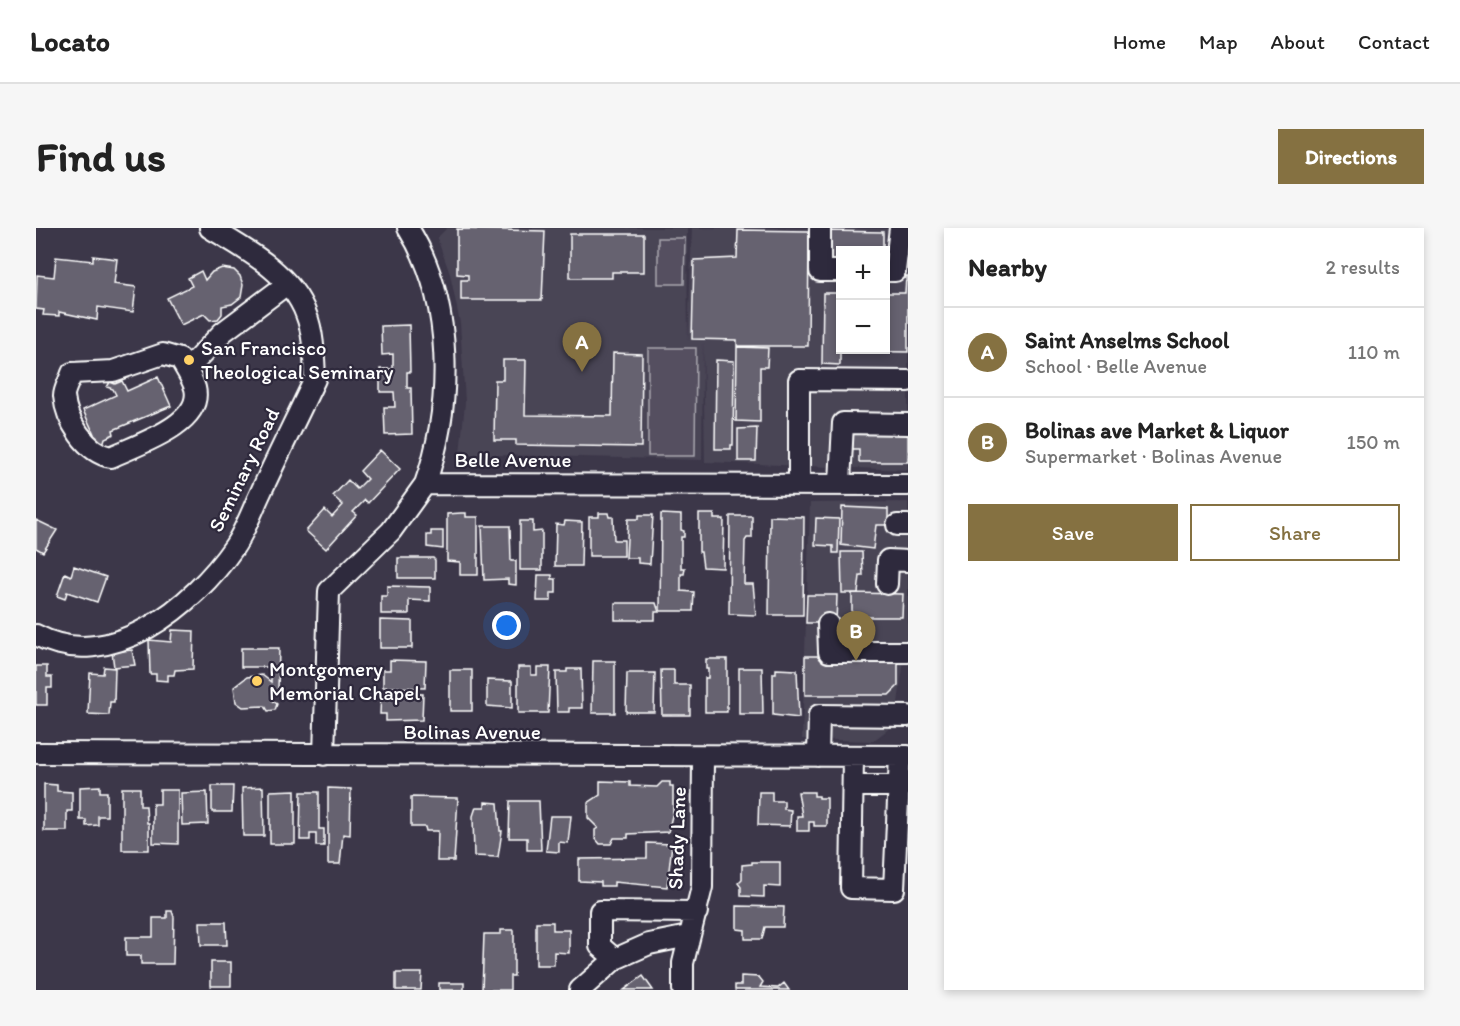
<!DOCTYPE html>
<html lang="en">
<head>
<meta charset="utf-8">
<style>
  :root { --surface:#fff; --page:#f6f6f6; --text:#222; --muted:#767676; --line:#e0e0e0; --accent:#857141 }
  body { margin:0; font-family:Itim,sans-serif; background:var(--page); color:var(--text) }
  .controls { position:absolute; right:18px; top:18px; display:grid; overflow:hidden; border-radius:0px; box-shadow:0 3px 9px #0003 }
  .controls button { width:54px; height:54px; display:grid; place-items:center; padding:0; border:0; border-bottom:2px solid var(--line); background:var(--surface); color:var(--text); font:30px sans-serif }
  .you { position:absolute; left:471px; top:398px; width:21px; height:21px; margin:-15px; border:4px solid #fff; border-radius:50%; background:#1a73e8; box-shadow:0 0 0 9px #1a73e833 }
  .badge { display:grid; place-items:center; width:39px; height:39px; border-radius:50%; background:var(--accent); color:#fff; font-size:20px; font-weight:700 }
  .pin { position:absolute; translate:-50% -50px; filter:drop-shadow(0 2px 3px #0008) }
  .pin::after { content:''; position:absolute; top:32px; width:21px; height:18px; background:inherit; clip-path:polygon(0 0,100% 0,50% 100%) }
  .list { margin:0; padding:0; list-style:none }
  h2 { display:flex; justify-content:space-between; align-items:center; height:78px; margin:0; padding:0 24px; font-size:26px }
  h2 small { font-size:20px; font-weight:400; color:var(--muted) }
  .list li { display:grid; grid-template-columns:39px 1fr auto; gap:18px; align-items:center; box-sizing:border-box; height:90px; padding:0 24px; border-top:2px solid var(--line) }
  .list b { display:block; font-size:22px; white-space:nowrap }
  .list p { margin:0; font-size:20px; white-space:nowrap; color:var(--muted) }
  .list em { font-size:20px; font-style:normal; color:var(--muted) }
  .actions { display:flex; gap:12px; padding:18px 24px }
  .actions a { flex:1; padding:14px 0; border:2px solid var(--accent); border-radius:0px; text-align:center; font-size:21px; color:var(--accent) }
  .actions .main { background:var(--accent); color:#fff }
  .map { position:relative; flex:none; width:872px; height:762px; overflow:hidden; border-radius:0px }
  header { display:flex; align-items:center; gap:36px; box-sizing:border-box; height:84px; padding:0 30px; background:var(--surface); border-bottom:2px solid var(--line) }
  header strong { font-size:28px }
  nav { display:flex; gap:33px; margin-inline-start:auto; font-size:21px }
  .intro { display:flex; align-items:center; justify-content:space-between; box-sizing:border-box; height:144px; padding:0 36px }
  h1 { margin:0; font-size:42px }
  .button { padding:15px 27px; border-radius:0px; background:var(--accent); color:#fff; font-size:21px; font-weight:700 }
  main { display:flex; gap:36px; padding:0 36px }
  aside { flex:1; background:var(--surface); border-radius:0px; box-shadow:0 3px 9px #0003 }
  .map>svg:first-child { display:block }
  .built { fill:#494455; fill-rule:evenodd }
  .green { fill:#555060; stroke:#aaa8b0; stroke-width:1.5 }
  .building { fill:#666270; stroke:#fff; stroke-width:1.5 }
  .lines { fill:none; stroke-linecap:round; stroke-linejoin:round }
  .minor-casing { stroke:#fff; stroke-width:24 }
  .minor { stroke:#2f2a3d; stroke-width:20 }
  .poi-dot { fill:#ffd166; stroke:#2f2a3d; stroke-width:2 }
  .labels { text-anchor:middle; stroke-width:4.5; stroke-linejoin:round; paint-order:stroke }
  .poi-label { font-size:21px; fill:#fff; stroke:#2f2a3d; text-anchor:start }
  .street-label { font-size:21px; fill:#fff; stroke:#2f2a3d }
</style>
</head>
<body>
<header>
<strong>Locato</strong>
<nav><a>Home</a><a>Map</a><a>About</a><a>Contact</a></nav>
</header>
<div class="intro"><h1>Find us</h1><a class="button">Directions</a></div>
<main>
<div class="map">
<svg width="872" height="762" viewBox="0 0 872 762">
  <rect width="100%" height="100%" fill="#3c3749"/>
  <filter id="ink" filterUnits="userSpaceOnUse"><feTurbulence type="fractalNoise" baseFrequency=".0167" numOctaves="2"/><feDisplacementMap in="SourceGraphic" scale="12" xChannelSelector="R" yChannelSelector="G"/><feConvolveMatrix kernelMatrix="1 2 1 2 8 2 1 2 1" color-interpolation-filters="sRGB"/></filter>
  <g filter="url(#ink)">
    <path class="built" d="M411,0H651L652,114L656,0L872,1V242L669,234L667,113L666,232L424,226L429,174L424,95L414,46L401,10ZM804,22H850V122H804Z
      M872,274V404L859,496L837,513L766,511L774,275Z"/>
    <path class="green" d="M622,10H649L648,56H622Z
      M612,120H660L659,228H612Z"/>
    <path class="building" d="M421,1L509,3L506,72H425V52H432V47L421,46Z
      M702,2L773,3L772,118H701V112L656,111L658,32L701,30Z
      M790,3L847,4V22H804V35H789Z
      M534,6H608V44H576V50H534Z
      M57,28L81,31L78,56L100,59L97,84L62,79L61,92L23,84V88L7,87L8,82L0,81L1,47L18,49L20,29L57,33Z
      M186,40L198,42L204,48L207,57L205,69L196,76L186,78V86L182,91L174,92L168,86L145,97L131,70L156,58L152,50L165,43L169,52L176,44Z
      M870,48H872V124L804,123V137L786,136L787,65H804V122H850V65H869Z
      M373,97L374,144H371V160H375L376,206L349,207L348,179H359L358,164H344V141H357V126L346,127L345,98Z
      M701,119L732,120L731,139H724V194L700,193Z
      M577,125L606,126L605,219L480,217V212H458L459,152H467V132H490L489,187L576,188Z
      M680,132L698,133L697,217H695V221H679Z
      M122,149L135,178L77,202L78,206L69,210L67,217L55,208L58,206L47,182L80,167L77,161L71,159L74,154L79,156L86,153L91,163Z
      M721,200L720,233H702V201Z
      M815,204H872V234H823V221H815Z
      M344,222L364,241L332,275L329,272L317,284L321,287L290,321L270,303L289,282L296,289L307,277L297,268L312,252L321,261L331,251L324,243Z
      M806,279L852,281V297H840L837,321L805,317Z
      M425,285H430V289H442V347H424V334L411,333V286Z
      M563,285H572L573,289H577L578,312H588V328H553V289H563Z
      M625,286L645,287V302L648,303V309H645V340H649L648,346H645V363L658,364L657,383H624Z
      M663,286H678V291H688L687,340L667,339L665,324H663Z
      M603,287H617L614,336L602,335V330H590L592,291H603Z
      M694,288H716V310H711L709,313L708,356H717L720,387L693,386Z
      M734,288L768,289L767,387H733Z
      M780,290L803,291L802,325H797V318L779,317Z
      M0,292L21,302L7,324L0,320Z
      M484,293H497V304L506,303V342H484Z
      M529,293L546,294L545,338H519L520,296L528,297Z
      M446,298H474L475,333H480V357L472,356V351L448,352Z
      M395,303H407V321L391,319V307H395Z
      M805,324H826L827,348H824L822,365H806Z
      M362,330H397L399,332V350H362Z
      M38,338L70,349L61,374L31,364L29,371L21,368L29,345L35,348Z
      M502,347H516V351H520V365H515V373H501Z
      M351,358L394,359V373L373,372V386H345V368H351Z
      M816,365L867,366L866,389H816Z
      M771,367H801L800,395H770Z
      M579,375H620L623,384H619V392H579Z
      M344,392L376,393V420H344Z
      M136,402L158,403L157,441L139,442L138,447H132V453L120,452V446H114L113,412L135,414Z
      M205,420H243L242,463H239L236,472L241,476L239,482L232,483L229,478L207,479L200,474L198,459L211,449L226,447L235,454V439H205Z
      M96,422L99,437L78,439L76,424Z
      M769,428H862V458L853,467H769Z
      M670,431H691V484H669V450H672V441H670Z
      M354,432L390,433L389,460L347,459V442H354Z
      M557,433H579V485H556Z
      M0,438H11V449H16V460H11V477H0Z
      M68,439L79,440L78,474H74L73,487L52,486L54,445L67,446Z
      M482,439H495V447H501V439H514L512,485H482Z
      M703,440H726L727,486H703Z
      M531,441H545L546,480H533V484H521L520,444H531Z
      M740,441L761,442L763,490L737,487V445H740Z
      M414,442H436V483H414Z
      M625,442H638V457H654V487H626Z
      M591,445H619L618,484H590Z
      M451,452L476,453V480L451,478Z
      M345,465L387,466L386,492L350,493V486H344Z
      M564,553L594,554V558L621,559L626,554H634V558H637V584L632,604L592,606V610H578L575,616H564L559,610V602L562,600L552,590V575L564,567Z
      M8,556L21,557V563L36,564V583H31V603H8Z
      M64,558V564H71V588H62V597L50,598V592H44V559Z
      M176,558H197L196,584H176Z
      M227,559L228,608H207L206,560Z
      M86,560H104V578H110L111,595H113V622H86Z
      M292,560L315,561L314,607L307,606L304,636H292Z
      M124,562H142V616L117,615V576H124Z
      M259,562V616H234V563Z
      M171,564L172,596L146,597L145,565Z
      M265,564H283V601H288V618H280V606H274V612H264Z
      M723,564H736V573H748V581L755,582L754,598L722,597Z
      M762,564H778V568H783V570H791V598H778V594H773V603H761V588H766Z
      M375,569L422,570L418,633H401L402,603H390L389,599H375Z
      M474,573H503L505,622H491V610H473Z
      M449,574L462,575L464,603H466L462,629L438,628L437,588L440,579H449Z
      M514,588H535L532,615L523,614V624L510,623Z
      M611,615L636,616L631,659L578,654V658H565V654L543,653V631L611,630Z
      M716,634H744V659L728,658V669L705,668V659L702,655L706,651V637L716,636Z
      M701,678L748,679L747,699H729L726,711H709V702L701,701Z
      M131,683H136L138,689L137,736H105V728H90V709H117V690H131Z
      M164,694H190L191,717H165Z
      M500,694H517V702H533V725L518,724V737H500Z
      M465,702H478V748H474V762H446L448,706H465Z
      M175,734H195V758H175Z
      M360,745H386L385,762H360Z
      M607,748L617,762H588Z
      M705,748L723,749L727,754L724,759L742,760L748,755L753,762H699V757H705Z
      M403,755H428V762H403Z"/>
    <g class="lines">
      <defs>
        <path id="minor" d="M372,0C418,73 417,177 389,256
          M784,0V43H804
          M850,43H859L864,0
          M127,126L144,131C149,140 156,150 159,160C168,196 100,217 75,229C50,225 30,192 28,168C28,161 34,152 36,145L77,143Z
          M151,142L187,104L251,56
          M804,255L807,195L872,196
          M763,257V152L872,153
          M861,297H872
          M851,356L852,332L872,333
          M792,396L793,424H872
          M0,407C74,447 158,377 198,319C209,303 216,283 224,266C242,227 261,189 279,151C278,130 278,106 270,86C255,45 209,21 174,0
          M0,525L872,528
          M288,527L293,363L355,303L389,256L872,257
          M782,528L783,487L872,488
          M817,529L815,660L858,661L864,528
          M817,558H863
          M579,731L564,718V683L661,684
          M544,762L579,731L613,716L652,708
          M647,762V735L666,659L667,529"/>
      </defs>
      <use href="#minor" class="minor-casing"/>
      <use href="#minor" class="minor"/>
    </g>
  </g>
  <g class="poi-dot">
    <circle cx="153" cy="132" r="6"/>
    <circle cx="221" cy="453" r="6"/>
  </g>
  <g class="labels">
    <g class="poi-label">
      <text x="165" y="127">San Francisco<tspan x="165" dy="24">Theological Seminary</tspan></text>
      <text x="233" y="448">Montgomery<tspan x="233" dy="24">Memorial Chapel</tspan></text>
    </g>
    <g class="street-label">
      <text x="477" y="239">Belle Avenue</text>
      <text transform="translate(208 242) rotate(-64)" y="7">Seminary Road</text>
      <text x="436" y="511">Bolinas Avenue</text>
      <text transform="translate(641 610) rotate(-88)" y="7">Shady Lane</text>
    </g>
  </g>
</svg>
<div class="controls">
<button>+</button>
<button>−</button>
</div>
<div class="you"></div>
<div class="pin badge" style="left:546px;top:144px">A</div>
<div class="pin badge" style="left:820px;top:433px">B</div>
</div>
<aside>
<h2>Nearby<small>2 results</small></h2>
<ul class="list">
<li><span class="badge">A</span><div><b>Saint Anselms School</b><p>School · Belle Avenue</p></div><em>110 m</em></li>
<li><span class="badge">B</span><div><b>Bolinas ave Market &amp; Liquor</b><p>Supermarket · Bolinas Avenue</p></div><em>150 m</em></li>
</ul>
<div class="actions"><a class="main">Save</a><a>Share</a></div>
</aside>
</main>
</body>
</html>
